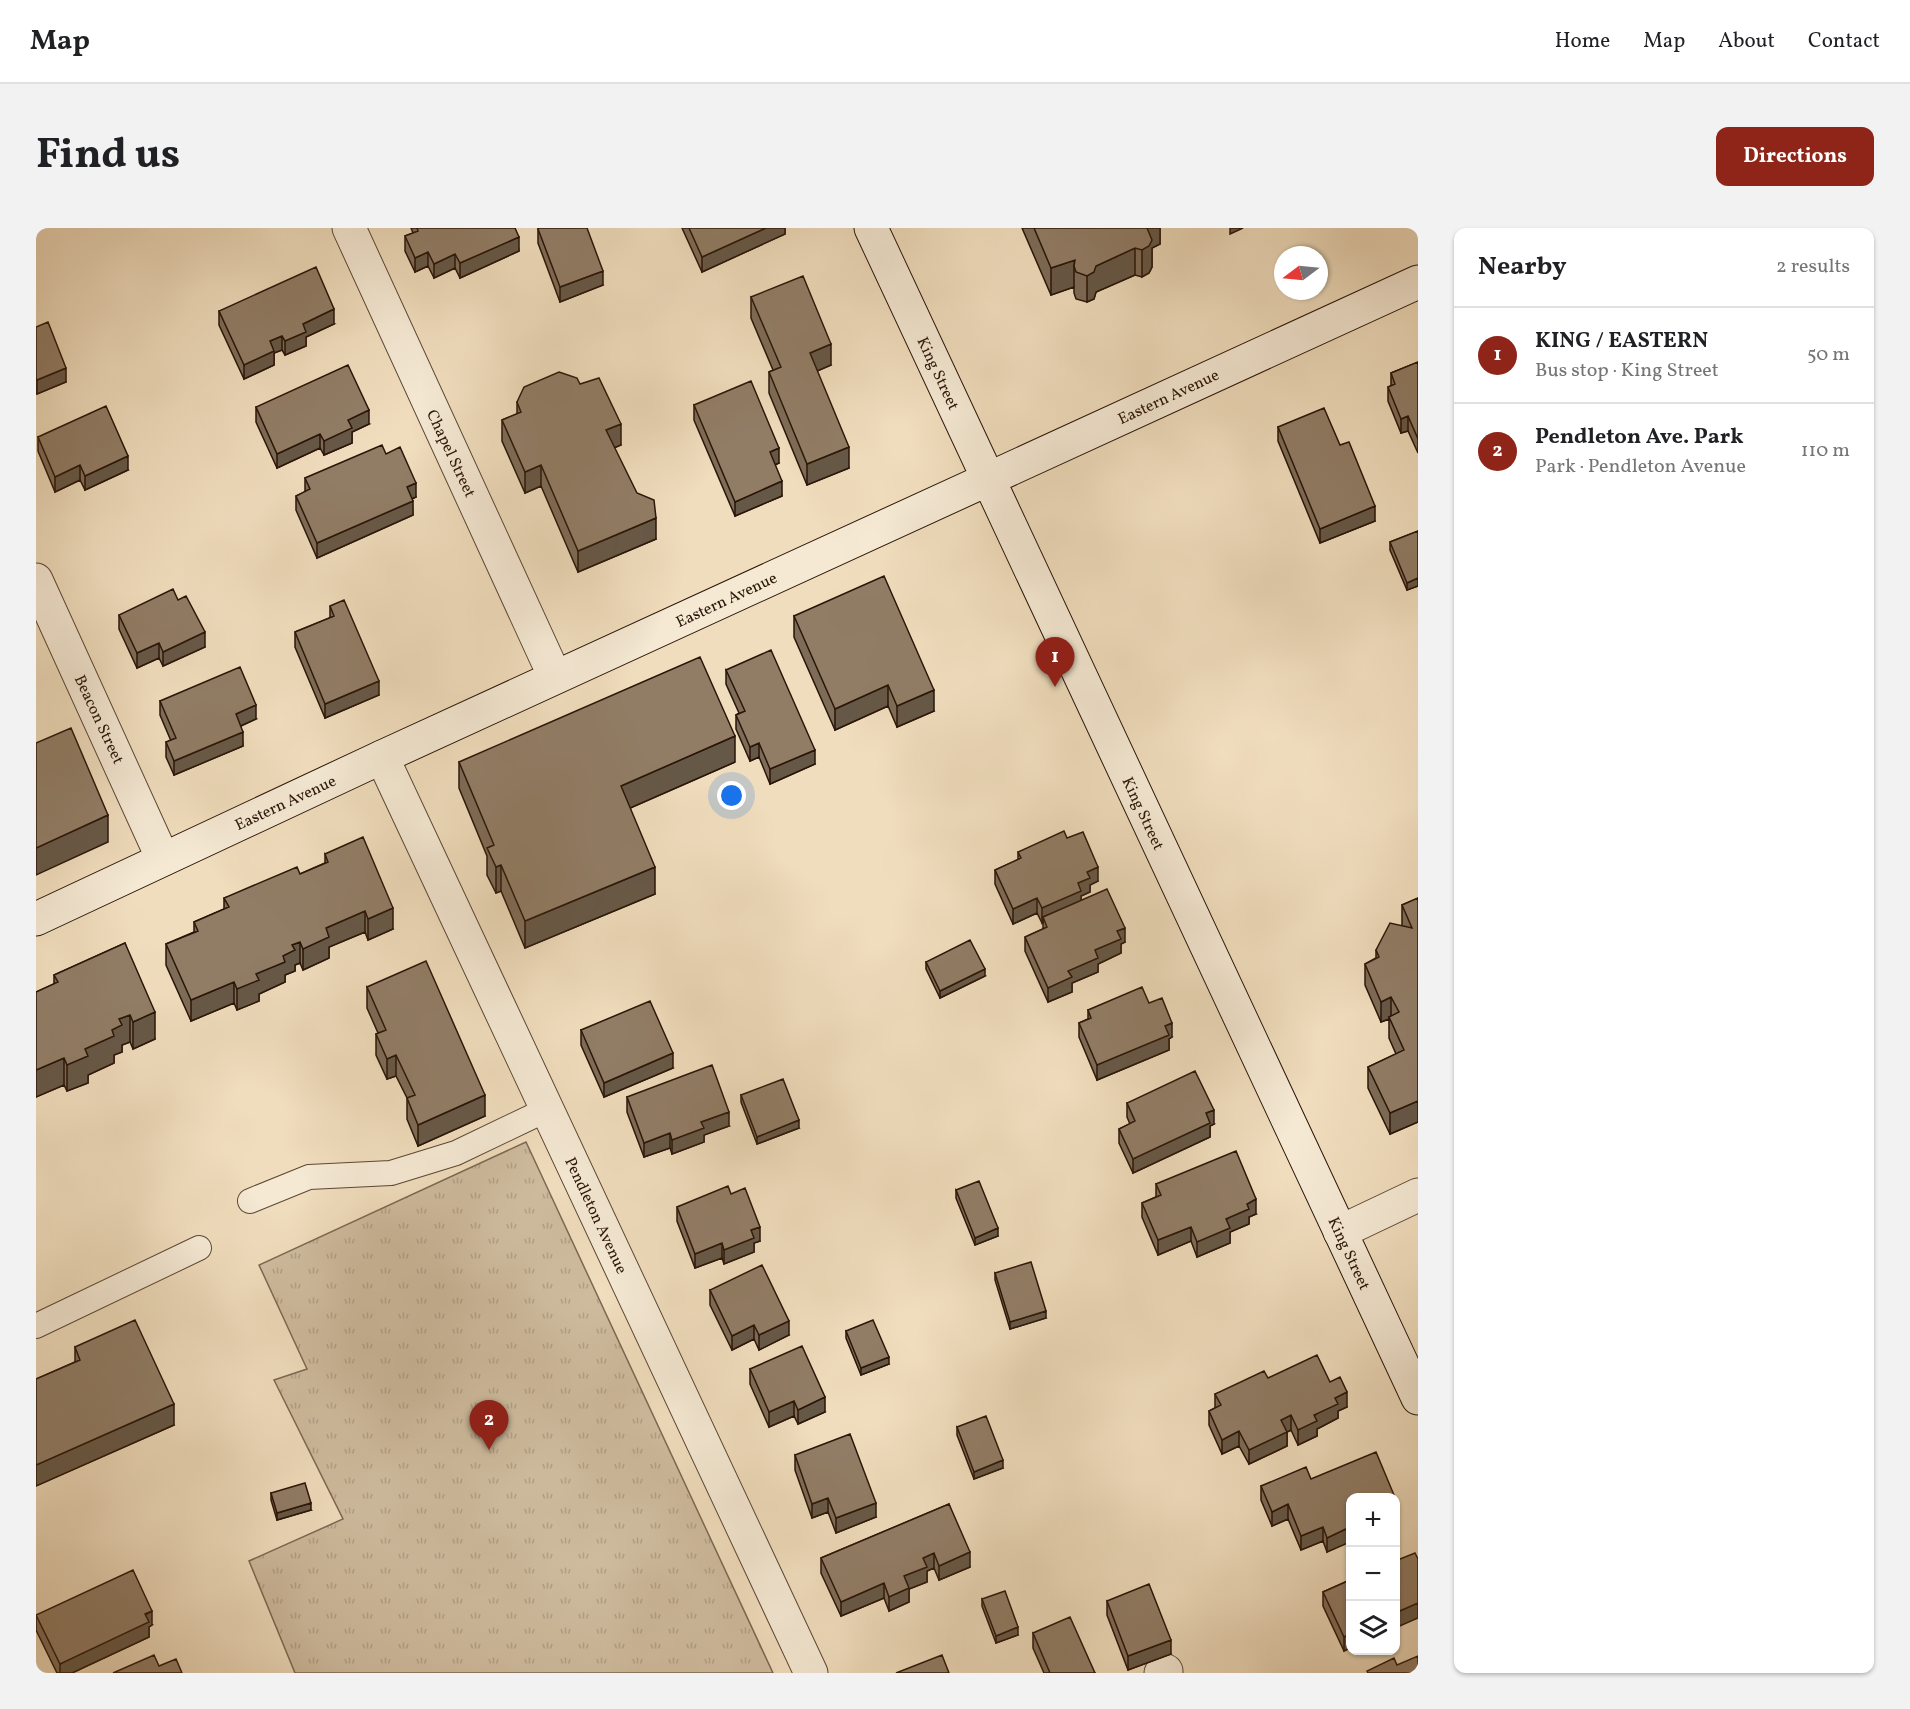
<!DOCTYPE html>
<html lang="en">
<head>
<meta charset="utf-8">
<style>
  :root { --surface:#fff; --page:#f2f2f2; --text:#202124; --muted:#757577; --line:#e0e0e0; --accent:#8f2418 }
  body { margin:0; font-family:Vollkorn,serif; background:var(--page); color:var(--text) }
  .controls { position:absolute; right:18px; bottom:18px; display:grid; overflow:hidden; border-radius:12px; box-shadow:0 2px 4px #0004 }
  .controls button { width:54px; height:54px; display:grid; place-items:center; padding:0; border:0; border-bottom:2px solid var(--line); background:var(--surface); color:var(--text); font:30px sans-serif }
  .compass { position:absolute; left:1238px; top:18px; width:54px; height:54px; border-radius:50%; background:var(--surface); box-shadow:0 2px 4px #0004; rotate:254deg }
  .you { position:absolute; left:696px; top:568px; width:21px; height:21px; margin:-15px; border:4px solid #fff; border-radius:50%; background:#1a73e8; box-shadow:0 0 0 9px #1a73e833 }
  .badge { display:grid; place-items:center; width:39px; height:39px; border-radius:50%; background:var(--accent); color:#fff; font-size:20px; font-weight:700 }
  .pin { position:absolute; translate:-50% -50px; filter:drop-shadow(0 2px 3px #0008) }
  .pin::after { content:''; position:absolute; top:32px; width:21px; height:18px; background:inherit; clip-path:polygon(0 0,100% 0,50% 100%) }
  .list { margin:0; padding:0; list-style:none }
  h2 { display:flex; justify-content:space-between; align-items:center; height:78px; margin:0; padding:0 24px; font-size:26px }
  h2 small { font-size:20px; font-weight:400; color:var(--muted) }
  .list li { display:grid; grid-template-columns:39px 1fr auto; gap:18px; align-items:center; box-sizing:border-box; height:96px; padding:0 24px; border-top:2px solid var(--line) }
  .list b { display:block; font-size:22px; white-space:nowrap }
  .list p { margin:0; font-size:20px; white-space:nowrap; color:var(--muted) }
  .list em { font-size:20px; font-style:normal; color:var(--muted) }
  .icon { flex:none; width:33px; height:33px; fill:none; stroke:currentColor; stroke-width:2; stroke-linecap:round; stroke-linejoin:round }
  .map { position:relative; flex:none; width:1382px; height:1445px; overflow:hidden; border-radius:12px }
  header { display:flex; align-items:center; gap:36px; box-sizing:border-box; height:84px; padding:0 30px; background:var(--surface); border-bottom:2px solid var(--line) }
  header strong { font-size:28px }
  nav { display:flex; gap:33px; margin-inline-start:auto; font-size:21px }
  .intro { display:flex; align-items:center; justify-content:space-between; box-sizing:border-box; height:144px; padding:0 36px }
  h1 { margin:0; font-size:42px }
  .button { padding:15px 27px; border-radius:12px; background:var(--accent); color:#fff; font-size:21px; font-weight:700 }
  main { display:flex; gap:36px; padding:0 36px }
  aside { flex:1; background:var(--surface); border-radius:12px; box-shadow:0 2px 4px #0004 }
  .map>svg:first-child { display:block }
  .park { fill:url(#park-tufts); stroke:#7c6853; stroke-width:1.5 }
  .lines { fill:none; stroke-linecap:round; stroke-linejoin:round }
  .lane-casing { stroke:#5c4735; stroke-width:26 }
  .street-casing { stroke:#5c4735; stroke-width:35 }
  .secondary-casing { stroke:#2a1508; stroke-width:35 }
  .lane { stroke:#f5e9d4; stroke-width:24 }
  .street { stroke:#f5e9d4; stroke-width:33 }
  .secondary { stroke:#f5e9d4; stroke-width:33 }
  .wall { fill:#7d6c58; stroke:#2a1508; stroke-width:1.5 }
  .shaded-wall { fill:#665847; stroke:#2a1508; stroke-width:1.5 }
  .building { fill:#917d66; stroke:#2a1508; stroke-width:1.5 }
  .labels { text-anchor:middle; stroke-width:4.5; stroke-linejoin:round; paint-order:stroke }
  .street-label { font-size:16px; fill:#2a1508; stroke:#f5e9d4 }
</style>
</head>
<body>
<header>
<strong>Map</strong>
<nav><a>Home</a><a>Map</a><a>About</a><a>Contact</a></nav>
</header>
<div class="intro"><h1>Find us</h1><a class="button">Directions</a></div>
<main>
<div class="map">
<svg width="1382" height="1445" viewBox="0 0 1382 1445">
  <defs>
    <pattern id="park-tufts" width="24" height="20" patternUnits="userSpaceOnUse" patternTransform="scale(1.5)"><rect width="24" height="20" fill="#cebb9e"/><path d="M3 7l-1-3M5 7V3M7 7l1-3M15 17l-1-3M17 17v-4M19 17l1-3" fill="none" stroke="#b1a087"/></pattern>
  </defs>
  <rect width="100%" height="100%" fill="#f0ddbd"/>
  <filter id="stains"><feTurbulence type="fractalNoise" baseFrequency=".00333" numOctaves="4"/><feColorMatrix values="0 0 0 0 .2 0 0 0 0 .09 0 0 0 0 .02 0 0 0 .5 -.17"/></filter>
  <radialGradient id="worn" r=".72"><stop offset=".6" stop-color="#630" stop-opacity="0"/><stop offset="1" stop-color="#630" stop-opacity=".3"/></radialGradient>
  <path class="park" d="M490,914L737,1445H259L213,1333L307,1291L238,1152L271,1141L223,1037Z"/>
  <g class="lines">
    <defs>
      <path id="lane" d="M214,973L273,949L355,945L420,925L512,881
        M0,1098L163,1020"/>
      <path id="street" d="M313,0L519,449
        M0,352L127,631
        M346,529L775,1445
        M1304,1004L1382,967
        M1125,1445L1130,1443"/>
      <path id="secondary" d="M835,0L1382,1170
        M0,691L346,529L1382,54"/>
    </defs>
    <use href="#lane" class="lane-casing"/>
    <use href="#street" class="street-casing"/>
    <use href="#secondary" class="secondary-casing"/>
    <use href="#lane" class="lane"/>
    <use href="#street" class="street"/>
    <use href="#secondary" class="secondary"/>
  </g>
  <path class="wall" d="M375,0H479L483,23L424,50L419,40L398,50L392,38L379,44L369,23V8L377,5Z
    M646,0H749V6L666,44Z
    M986,0H1124V16L1116,20V39L1113,45L1106,49L1099,47L1060,64L1058,71L1051,74L1040,71L1038,65V59L1015,67Z
    M502,1L567,57L524,74L502,15Z
    M715,69L795,137L781,143L813,240L771,257L733,165V144L737,142L715,90Z
    M183,83L298,96L270,109V118L249,127L246,122L238,125V137L208,151L183,97Z
    M0,99L30,154L1,166L0,164Z
    M1382,134V225L1372,203L1365,205L1352,173V159L1355,158V145Z
    M544,156L585,217L578,220L620,311L542,344L505,258L489,265L466,213V192L481,186V174Z
    M658,177L743,235L739,237L746,268L699,288L658,192Z
    M220,179L333,196L316,204V215L288,227L284,220L241,240L220,194Z
    M1242,199L1304,217L1339,293L1284,315L1242,213Z
    M2,209L92,242L49,262L44,252L19,264L2,223Z
    M350,226L380,269L376,271L377,287L281,330L260,282V268L269,264V250Z
    M1382,303V358L1371,362L1354,322V314Z
    M142,372L169,419L127,438L123,430L101,440L83,401V387Z
    M294,378L343,467L289,490L259,419V404L294,390Z
    M758,388L898,483L861,499L852,478L799,502L758,409Z
    M690,442L779,536L734,556L723,529L714,533L700,501V487L703,485L690,456Z
    M124,473L220,491L205,498L207,518L138,547L130,529V514L135,513L124,487Z
    M423,534H699L594,580L619,666L489,720L465,663L460,665L451,647V628L423,560Z
    M1031,610L1062,653L1054,657V664L1045,668V672L1089,714L1085,716V725L1062,736V744L1036,755V764L1012,774L989,723V709L1007,701V694L1006,695L1001,685L977,696L959,656V642L982,632V624Z
    M289,626L357,701L332,712L329,704L293,719V730L267,742L264,735L259,737V743L249,747V754L223,766V773L201,782L198,775L155,793L130,737V716L158,704V694L188,681V670L264,646L289,635Z
    M1382,670V894L1354,906L1332,860V839L1360,826L1353,810V791L1345,794L1329,757V736L1340,730V722L1366,698V677Z
    M89,715L119,811L97,821L94,814L86,817V824L78,827V835L52,847V855L31,863L28,857L0,869V764L18,756V747Z
    M890,734L949,748L904,770L890,741Z
    M331,759L449,888L382,918L371,891V870L360,848L351,851L340,827V806L342,805L331,780Z
    M1052,782L1136,809L1133,811V822L1061,852L1043,809V795L1052,791Z
    M545,802L637,840L568,869L545,817Z
    M705,867L763,900L721,916L705,874Z
    M591,869L693,898L668,907V914L636,926L634,920L608,929L591,884Z
    M1091,875L1178,896L1174,898V909L1097,945L1083,915V901L1094,896L1091,889Z
    M1120,956L1220,986L1213,989V996L1194,1004V1015L1161,1029L1155,1013L1122,1027L1106,989V975L1120,969Z
    M920,962L962,1008L939,1017L920,970Z
    M695,966L724,1013L718,1015V1024L688,1036L686,1030L659,1040L641,993V979Z
    M959,1045L1010,1090L974,1101L959,1052Z
    M674,1062L753,1107L723,1122L718,1111L696,1122L674,1077Z
    M810,1103L853,1136L825,1147L810,1110Z
    M39,1119L138,1197L0,1258V1151L39,1134Z
    M714,1141L789,1184L762,1196L758,1188L733,1199L714,1156Z
    M1232,1150L1294,1154L1311,1179L1302,1183V1190L1281,1201V1208L1262,1217L1255,1202L1251,1204V1218L1213,1236L1203,1218L1186,1226L1173,1197V1183L1179,1180V1166Z
    M921,1199L967,1240L938,1251L921,1207Z
    M759,1227L840,1289L800,1305L792,1284L776,1290L759,1242Z
    M1275,1251L1358,1269L1291,1324L1287,1313L1265,1322L1252,1291L1236,1298L1225,1272V1258Z
    M235,1265L275,1282L241,1292L235,1272Z
    M913,1276L934,1339L903,1352L898,1340L891,1343V1354L873,1361V1374L853,1383L848,1370L805,1388L785,1345V1330Z
    M1314,1352V1420L1308,1423L1287,1378V1364Z
    M946,1371L982,1407L960,1415L946,1378Z
    M1071,1373L1135,1426L1092,1442L1071,1387Z
    M0,1387L116,1397L113,1399V1409L36,1445H21L0,1402Z
    M997,1405L1059,1445H1008L997,1420Z"/>
  <path class="shaded-wall" d="M730,0H749V6L666,44V29Z
    M1109,0H1124V16L1116,20V39L1113,45L1106,49V22Z
    M1194,0H1207L1194,6Z
    M483,9V23L424,50V35Z
    M1099,20V47L1060,64L1058,71L1051,74V48L1060,38Z
    M392,24V38L379,44V30Z
    M419,26V40L398,50V36Z
    M1039,32L1038,38V59L1015,67V40Z
    M567,43V57L524,74V59Z
    M298,81V96L270,109V118L249,127V113L267,96Z
    M246,108V122L238,125V137L208,151V137L234,113Z
    M795,116V137L774,146V125Z
    M30,140V154L1,166V152Z
    M333,182V196L316,204V215L288,227V213L312,192Z
    M1372,188V203L1365,205V191Z
    M585,196V217L570,223V202Z
    M284,206V220L241,240V226Z
    M813,219V240L771,257V236Z
    M743,220V235L734,239V224Z
    M92,228V242L49,262V248Z
    M44,237V252L19,264V249Z
    M505,237V258L489,265V244Z
    M746,253V268L699,288V274Z
    M380,255V269L371,273V259Z
    M377,273V287L281,330V315Z
    M1339,278V293L1284,315V301Z
    M620,290V311L542,344V323Z
    M1382,350V358L1371,362V355Z
    M169,404V419L127,438V424Z
    M123,415V430L101,440V425Z
    M343,453V467L289,490V476Z
    M852,457V478L799,502V481Z
    M898,462V483L861,499V478Z
    M220,477V491L200,500V486Z
    M207,504V518L138,547V533Z
    M699,508V534L585,584V558Z
    M723,515V529L714,533V519Z
    M779,522V536L734,556V541Z
    M72,587V614L0,647V620Z
    M465,637V663L460,665V639Z
    M619,639V666L489,720V693Z
    M1062,639V653L1054,657V664L1045,668V677L1007,689V694L1006,695V680L1042,655L1051,644Z
    M1001,670V685L977,696V681Z
    M357,680V701L332,712V691Z
    M329,683V704L293,719V730L267,742V721L290,700Z
    M1089,700V714L1085,716V725L1062,736V744L1036,755V764L1012,774V760L1032,743L1059,722L1081,703Z
    M264,714V735L259,737V743L249,747V754L223,766V773L201,782V761L220,746L247,728L256,717Z
    M949,741V748L904,770V763Z
    M198,754V775L155,793V772Z
    M1355,769V790L1353,789V791L1345,794V774Z
    M119,784V811L97,821V794Z
    M94,787V814L86,817V824L78,827V835L52,847V855L31,863V837L49,821L76,802L83,791Z
    M1136,795V809L1133,811V822L1061,852V837L1129,798Z
    M637,825V840L568,869V855Z
    M360,827V848L351,851V831Z
    M28,830V857L0,869V842Z
    M449,867V888L382,918V897Z
    M1382,873V894L1354,906V885Z
    M1178,882V896L1174,898V909L1097,945V931L1170,885Z
    M693,884V898L668,907V914L636,926V912L665,894Z
    M763,892V900L721,916V909Z
    M634,905V920L608,929V915Z
    M1220,971V986L1213,989V996L1194,1004V1015L1161,1029V1014L1211,976Z
    M724,999V1013L718,1015V1024L688,1036V1022L715,1002Z
    M1155,999V1013L1122,1027V1012Z
    M962,1000V1008L939,1017V1010Z
    M686,1015V1030L659,1040V1026Z
    M1010,1083V1090L974,1101V1094Z
    M753,1093V1107L723,1122V1107Z
    M718,1097V1111L696,1122V1108Z
    M853,1129V1136L825,1147V1140Z
    M1311,1164V1179L1302,1183V1190L1281,1201V1208L1262,1217V1202L1299,1170Z
    M789,1169V1184L762,1196V1182Z
    M758,1173V1188L733,1199V1184Z
    M138,1176V1197L0,1258V1237Z
    M1255,1187V1202L1251,1204V1218L1213,1236V1222L1245,1192Z
    M1203,1203V1218L1186,1226V1212Z
    M967,1232V1240L938,1251V1244Z
    M792,1270V1284L776,1290V1276Z
    M275,1275V1282L241,1292V1285Z
    M840,1275V1289L800,1305V1290Z
    M1252,1276V1291L1236,1298V1284Z
    M1287,1299V1313L1265,1322V1308Z
    M1314,1299V1314L1291,1324V1310Z
    M934,1324V1339L903,1352V1338Z
    M898,1325V1340L891,1343V1354L873,1361V1374L853,1383V1369L868,1348L887,1330Z
    M848,1355V1370L805,1388V1374Z
    M1382,1375V1390L1359,1400V1385Z
    M116,1383V1397L113,1399V1409L36,1445H24V1436Z
    M982,1399V1407L960,1415V1408Z
    M1314,1406V1420L1308,1423V1409Z
    M1135,1412V1426L1092,1442V1428Z"/>
  <path class="building" d="M381,0H479L483,9L424,35L419,26L398,36L392,24L379,30L369,8L382,3Z
    M503,0H551L567,43L524,59L502,1Z
    M653,0H730L666,29Z
    M998,0H1111L1116,12L1113,18L1106,22L1099,20L1060,38L1058,44L1051,48L1040,44L1038,38L1039,32L1015,40Z
    M280,39L298,81L267,96L270,104L249,113L246,108L234,113L238,123L208,137L183,83Z
    M767,48L795,116L774,125L813,219L771,236L733,144L745,139L715,69Z
    M12,94L30,140L1,152L0,150V99Z
    M1382,134V211L1372,188L1365,191L1352,159L1359,156L1355,145Z
    M312,137L333,182L312,192L316,200L288,213L284,206L241,226L220,179Z
    M523,144L541,150L544,156L563,150L585,196L570,202L601,265L618,272L620,290L542,323L505,237L489,244L466,192L485,184L481,174L488,159Z
    M715,153L743,220L734,224L746,253L699,274L658,177Z
    M70,178L92,228L49,248L44,237L19,249L2,209Z
    M1288,180L1304,217L1313,214L1339,278L1284,301L1242,199Z
    M346,217L350,226L364,219L380,255L371,259L377,273L281,315L260,268L274,261L269,250Z
    M1382,303V350L1371,355L1354,314Z
    M848,348L898,462L861,478L852,457L799,481L758,388Z
    M137,361L142,372L150,368L169,404L127,424L123,415L101,425L83,387Z
    M308,372L343,453L289,476L259,404L298,388L294,378Z
    M735,422L779,522L734,541L723,515L714,519L700,487L709,483L690,442Z
    M664,429L699,508L585,558L619,639L489,693L465,637L460,639L451,620L458,617L423,534Z
    M204,439L220,477L200,486L207,504L138,533L130,514L140,510L124,473Z
    M35,500L72,587L0,620V515Z
    M1028,603L1031,610L1047,604L1062,639L1051,644L1054,650L1042,655L1045,663L1006,680L1001,670L977,681L959,642L985,630L982,624Z
    M327,609L357,680L332,691L329,683L290,700L293,709L267,721L264,714L256,717L259,722L247,728L249,734L220,746L223,752L201,761L198,754L155,772L130,716L162,703L158,694L193,679L188,670L261,639L264,646L292,634L289,626Z
    M1071,661L1089,700L1081,703L1085,711L1059,722L1062,730L1032,743L1036,749L1012,760L989,709L1011,699L1007,689Z
    M1382,670V873L1354,885L1332,839L1368,822L1353,789L1363,784L1355,769L1345,774L1329,736L1343,729L1340,722L1354,695L1376,700L1366,677Z
    M934,712L949,741L904,763L890,734Z
    M89,715L119,784L97,794L94,787L83,791L86,797L76,802L78,808L49,821L52,828L31,837L28,830L0,842V764L22,754L18,747Z
    M390,733L449,867L382,897L371,870L379,867L360,827L351,831L340,806L350,802L331,759Z
    M1106,759L1113,775L1126,770L1136,795L1129,798L1133,807L1061,837L1043,795L1055,790L1052,782Z
    M614,773L637,825L568,855L545,802Z
    M676,837L693,884L665,894L668,900L636,912L634,905L608,915L591,869Z
    M1159,843L1178,882L1170,885L1174,895L1097,931L1083,901L1099,893L1091,875Z
    M747,851L763,892L721,909L705,867Z
    M1200,923L1220,971L1211,976L1213,981L1190,991L1194,1000L1161,1014L1155,999L1122,1012L1106,975L1125,967L1120,956Z
    M943,953L962,1000L939,1010L920,962Z
    M692,958L695,966L709,960L724,999L715,1002L718,1010L688,1022L686,1015L659,1026L641,979Z
    M995,1034L1010,1083L974,1094L959,1045Z
    M726,1037L753,1093L723,1107L718,1097L696,1108L674,1062Z
    M99,1092L138,1176L0,1237V1151L44,1132L39,1119Z
    M837,1092L853,1129L825,1140L810,1103Z
    M766,1118L789,1169L762,1182L758,1173L733,1184L714,1141Z
    M1281,1127L1294,1154L1304,1149L1311,1164L1299,1170L1302,1176L1278,1187L1281,1193L1262,1202L1255,1187L1245,1192L1251,1204L1213,1222L1203,1203L1186,1212L1173,1183L1185,1177L1179,1166L1228,1143L1232,1150Z
    M950,1188L967,1232L938,1244L921,1199Z
    M814,1206L840,1275L800,1290L792,1270L776,1276L759,1227Z
    M1340,1224L1358,1267L1351,1269H1314V1299L1291,1310L1287,1299L1265,1308L1252,1276L1236,1284L1225,1258L1270,1239L1275,1251Z
    M269,1255L275,1275L241,1285L235,1265Z
    M913,1276L934,1324L903,1338L898,1325L887,1330L891,1339L868,1348L873,1360L853,1369L848,1355L805,1374L785,1330Z
    M1379,1325L1382,1331V1375L1359,1385V1333Z
    M97,1342L116,1383L109,1386L113,1394L24,1436L0,1387Z
    M1314,1352V1406L1308,1409L1287,1364Z
    M1113,1356L1135,1412L1092,1428L1071,1373Z
    M969,1363L982,1399L960,1408L946,1371Z
    M1034,1389L1059,1445H1014L997,1405Z
    M118,1427L123,1438L140,1431L146,1445H77Z
    M906,1427L913,1445H860Z
    M1382,1428V1445H1332L1331,1443L1358,1430L1361,1437Z"/>
  <g class="labels">
    <g class="street-label">
      <text transform="translate(903 145) rotate(65)" y="6">King Street</text>
      <text transform="translate(1132 168) rotate(-25)" y="6">Eastern Avenue</text>
      <text transform="translate(416 225) rotate(65)" y="6">Chapel Street</text>
      <text transform="translate(690 371) rotate(-25)" y="6">Eastern Avenue</text>
      <text transform="translate(64 491) rotate(65)" y="6">Beacon Street</text>
      <text transform="translate(249 574) rotate(-25)" y="6">Eastern Avenue</text>
      <text transform="translate(1108 585) rotate(65)" y="6">King Street</text>
      <text transform="translate(561 987) rotate(65)" y="6">Pendleton Avenue</text>
      <text transform="translate(1314 1025) rotate(65)" y="6">King Street</text>
    </g>
  </g>
  <rect width="100%" height="100%" filter="url(#stains)"/>
  <rect width="100%" height="100%" fill="url(#worn)"/>
</svg>
<div class="controls">
<button>+</button>
<button>−</button>
<button><svg class="icon" aria-label="layers" viewBox="0 0 24 24"><path d="M12 4l9 5-9 5-9-5zM3 14l9 5 9-5"/></svg></button>
</div>
<svg class="compass" viewBox="-18 -18 36 36"><path d="M0-13l5 13h-10z" fill="#e53935"/><path d="M0 13l5-13h-10z" fill="#757577"/></svg>
<div class="you"></div>
<div class="pin badge" style="left:1019px;top:459px">1</div>
<div class="pin badge" style="left:453px;top:1222px">2</div>
</div>
<aside>
<h2>Nearby<small>2 results</small></h2>
<ul class="list">
<li><span class="badge">1</span><div><b>KING / EASTERN</b><p>Bus stop · King Street</p></div><em>50 m</em></li>
<li><span class="badge">2</span><div><b>Pendleton Ave. Park</b><p>Park · Pendleton Avenue</p></div><em>110 m</em></li>
</ul>
</aside>
</main>
</body>
</html>
